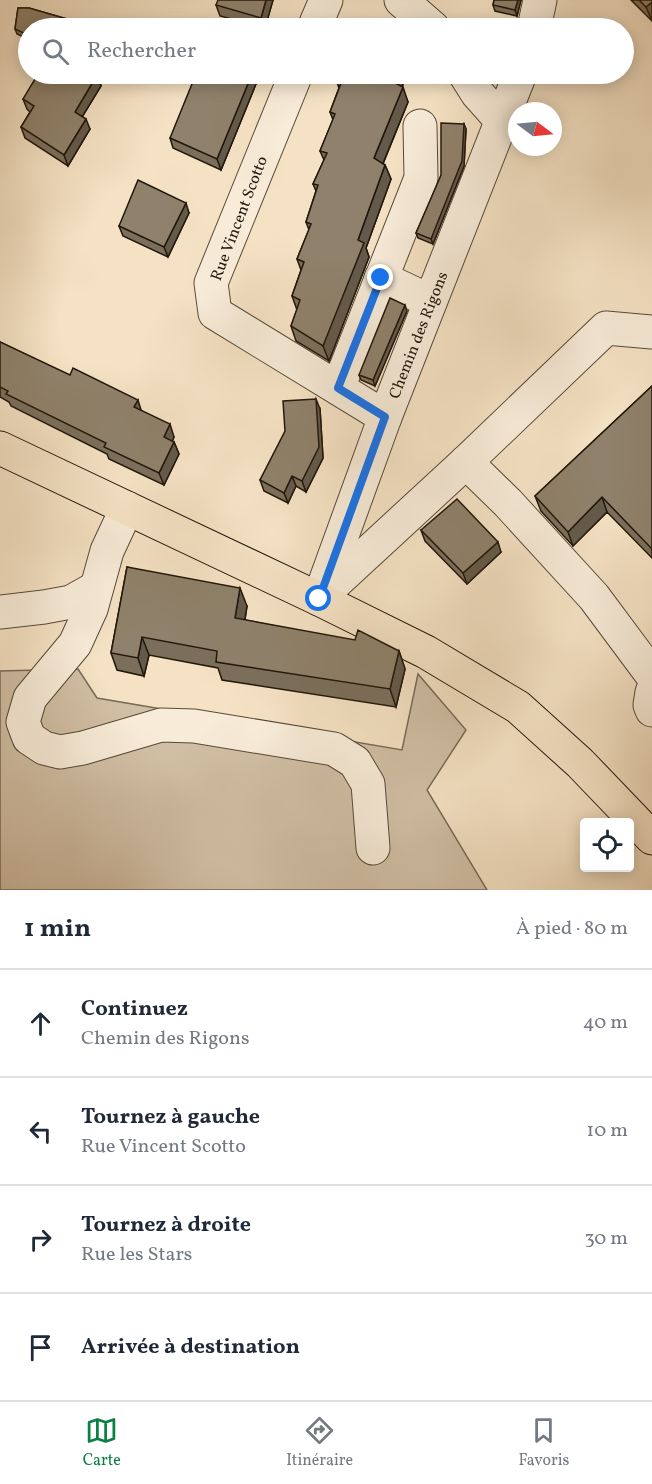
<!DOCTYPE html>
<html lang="fr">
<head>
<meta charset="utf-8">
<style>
  :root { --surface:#fff; --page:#f6f6f7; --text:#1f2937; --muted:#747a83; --line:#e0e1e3; --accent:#0b8043 }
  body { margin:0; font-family:Vollkorn,serif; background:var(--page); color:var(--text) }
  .controls { position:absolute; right:18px; bottom:18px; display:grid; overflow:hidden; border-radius:6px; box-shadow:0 3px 15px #0003 }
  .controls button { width:54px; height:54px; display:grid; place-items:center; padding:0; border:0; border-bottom:2px solid var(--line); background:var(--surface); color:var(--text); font:30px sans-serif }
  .compass { position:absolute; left:508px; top:102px; width:54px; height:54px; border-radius:50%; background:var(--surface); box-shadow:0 3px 15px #0003; rotate:106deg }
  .stop { position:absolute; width:18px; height:18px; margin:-14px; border:4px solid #1a73e8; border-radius:50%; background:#fff }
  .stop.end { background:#1a73e8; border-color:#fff; box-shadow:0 2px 6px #0008 }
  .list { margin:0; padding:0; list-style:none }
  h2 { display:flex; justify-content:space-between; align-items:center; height:78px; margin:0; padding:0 24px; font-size:26px }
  h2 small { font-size:20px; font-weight:400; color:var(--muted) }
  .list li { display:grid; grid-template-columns:39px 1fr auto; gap:18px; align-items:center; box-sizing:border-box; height:108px; padding:0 24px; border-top:2px solid var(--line) }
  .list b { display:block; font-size:22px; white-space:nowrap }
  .list p { margin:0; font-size:20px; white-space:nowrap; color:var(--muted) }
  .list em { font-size:20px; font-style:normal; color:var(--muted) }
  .icon { flex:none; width:33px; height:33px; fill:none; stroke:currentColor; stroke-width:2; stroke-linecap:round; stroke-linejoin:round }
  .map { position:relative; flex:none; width:652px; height:890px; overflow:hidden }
  .search { position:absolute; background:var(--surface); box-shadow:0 3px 15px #0003; left:18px; right:18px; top:18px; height:66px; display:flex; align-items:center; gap:15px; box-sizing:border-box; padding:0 21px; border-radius:33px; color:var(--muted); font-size:22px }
  .sheet { height:510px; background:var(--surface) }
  nav { display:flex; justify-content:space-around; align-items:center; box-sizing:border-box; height:84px; border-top:2px solid var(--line); background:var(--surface); font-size:16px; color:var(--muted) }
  nav a { display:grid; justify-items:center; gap:3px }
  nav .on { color:var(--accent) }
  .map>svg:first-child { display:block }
  .green { fill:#d1bfa5; stroke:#796b58; stroke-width:1.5 }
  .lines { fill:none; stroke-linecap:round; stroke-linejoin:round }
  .minor-casing { stroke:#564a39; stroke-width:35 }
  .major-casing { stroke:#21170b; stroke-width:35 }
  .minor { stroke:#f8ecd9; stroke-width:33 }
  .major { stroke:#f5e2c4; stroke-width:33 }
  .wall { fill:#7b6f5c; stroke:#21170b; stroke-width:1.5 }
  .shaded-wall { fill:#645a4b; stroke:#21170b; stroke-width:1.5 }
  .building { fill:#8f816b; stroke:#21170b; stroke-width:1.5 }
  .route { stroke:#1a73e8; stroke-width:8 }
  .labels { text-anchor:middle; stroke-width:5; stroke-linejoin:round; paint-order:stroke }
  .street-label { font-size:16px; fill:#21170b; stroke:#f8ecd9 }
</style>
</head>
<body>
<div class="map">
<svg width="652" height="890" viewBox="0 0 652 890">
  <rect width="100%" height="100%" fill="#f5e2c4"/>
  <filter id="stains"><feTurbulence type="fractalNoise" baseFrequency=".00333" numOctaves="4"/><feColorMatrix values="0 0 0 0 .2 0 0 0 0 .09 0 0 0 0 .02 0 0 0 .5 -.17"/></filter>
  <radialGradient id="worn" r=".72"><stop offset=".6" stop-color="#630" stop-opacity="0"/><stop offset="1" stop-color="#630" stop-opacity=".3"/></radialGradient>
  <path class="green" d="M78,669L97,698L402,750L418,674L466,730L427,790L487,890H0V671Z"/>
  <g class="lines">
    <defs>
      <g id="minor">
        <path d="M401,0L433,28"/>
        <path d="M314,28L326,0"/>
        <path d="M534,28L540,0"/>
        <path d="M296,74L211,283L215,313L385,417"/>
        <path d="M465,74L477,93L501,120"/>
        <path d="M381,278L430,301"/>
        <path d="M338,388L421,178L420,126"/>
        <path d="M466,462L508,503L594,597L652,675"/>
        <path d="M127,508L107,551L91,609L75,644L30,698L23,722L29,738L44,748L60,752L83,748L161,725L194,726L334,749L355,762L368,784L373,848"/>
        <path d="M322,595L466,462L606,328L652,332"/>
        <path id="s1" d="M319,599L385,417L520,74"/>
        <path d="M0,612L44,607L71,602L96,588"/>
        <path d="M652,692L650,705L652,710"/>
      </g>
      <path id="major" d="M0,448L319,599L426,652L518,707L580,763L652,838"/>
    </defs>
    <use href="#minor" class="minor-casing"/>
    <use href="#major" class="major-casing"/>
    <use href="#minor" class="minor"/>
    <use href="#major" class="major"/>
  </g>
  <path class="wall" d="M273,0L265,28L220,16L216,5Z
    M494,0H521L517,16L495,11L493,5Z
    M631,0H652V21Z
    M18,8H29L81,23L83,28H28V39L17,34L15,29Z
    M97,75L101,86L82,117L90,129L68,166L25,138L21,127L30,112L27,109L23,99Z
    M406,76L402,87L408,102L383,164L385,165L391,179L366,248L369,257L329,361L296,341L291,326L297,310L292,296L301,270L297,259L309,230L306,222L316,191L313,184L324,160L320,151L333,120L330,112L339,88L336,80Z
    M258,79L221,170L173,148L170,138Z
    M464,124L466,129L464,166L433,244L418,238L416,233Z
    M189,213L168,257L123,236L119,226Z
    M407,311L375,386L361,380L359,375Z
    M0,342L142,411L174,437L172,441L174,442L179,454L164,485L109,459L107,454L11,406L9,402L0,397Z
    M652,386V558L607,512L573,546L541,511L535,496Z
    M320,409L323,458L306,492L296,486L288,503L264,491L260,480Z
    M421,530L501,552L467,584L425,541Z
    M127,567L247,606L245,620L399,651L405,669L396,707L222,680L218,668L149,655L144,676L117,670L111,653Z"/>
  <path class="shaded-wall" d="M266,0H273L265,28L261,18Z
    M518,0H521L517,16L515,10Z
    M652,2V21L646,7Z
    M81,23L83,28H77Z
    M252,74H256L258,79L221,170L217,159Z
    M396,74H405L406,76L398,97L393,82Z
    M97,75L101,86L79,122L75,112Z
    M403,87L408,102L379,173L374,158Z
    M86,119L90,129L68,166L64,155Z
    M464,124L466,129L464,166L433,244L431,239Z
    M385,165L391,179L366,248L369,257L329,361L323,346L358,240Z
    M186,203L189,213L168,257L164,247Z
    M405,305L407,311L375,386L373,380Z
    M316,399L320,409L323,458L306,492L302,481Z
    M138,400L142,413L134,407Z
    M170,424L174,437L169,449L164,437Z
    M174,442L179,454L164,485L159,473Z
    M292,476L296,486L288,503L284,493Z
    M602,497L607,512L573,546L568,532Z
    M498,542L501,552L467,584L463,573Z
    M240,588L247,606L242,636L235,618Z
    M142,637L149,655L144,676L138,658Z
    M399,651L405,669L396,707L390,689Z"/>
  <path class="building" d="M218,0H266L261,18L216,5Z
    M494,0H518L515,10L493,5Z
    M639,0H652V2L646,7Z
    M18,8H29L81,23L77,28H28V35L15,29Z
    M38,74H94L97,75L75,112L86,119L64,155L21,127L34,106L23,99Z
    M196,74H252L217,159L170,138Z
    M340,74H396L393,82L403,87L374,158L385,165L358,240L364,243L323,346L291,326L300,300L292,296L304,262L297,259L311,224L306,222L318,185L313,184L327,153L320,151L335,114L330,112L341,83L336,80Z
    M441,123L464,124L462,161L431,239L416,233L441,175Z
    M138,180L186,203L164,247L119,226Z
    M390,298L405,305L373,380L359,375Z
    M0,342L70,375L73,368L138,400L134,407L170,424L164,437L174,442L159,473L104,447L106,443L6,394L8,391L0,387Z
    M652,386V549L602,497L568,532L535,496Z
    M316,399L319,447L302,481L292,476L284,493L260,480L285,431L283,401Z
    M457,499L498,542L463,573L421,530Z
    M127,567L240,588L235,618L355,640L358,630L399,651L390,689L216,662L217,651L142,637L138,658L111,653Z"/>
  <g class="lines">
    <path class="route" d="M319,599L385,417L338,388L381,278"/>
  </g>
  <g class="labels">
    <g class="street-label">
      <text transform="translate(238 218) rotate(-69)" y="6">Rue Vincent Scotto</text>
      <text dy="6" stroke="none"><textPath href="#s1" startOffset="282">Chemin des Rigons</textPath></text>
    </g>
  </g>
  <rect width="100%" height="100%" filter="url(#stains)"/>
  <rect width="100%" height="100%" fill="url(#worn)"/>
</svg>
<div class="controls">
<button><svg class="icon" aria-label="locate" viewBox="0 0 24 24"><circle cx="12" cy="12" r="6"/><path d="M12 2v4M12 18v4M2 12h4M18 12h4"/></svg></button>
</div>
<svg class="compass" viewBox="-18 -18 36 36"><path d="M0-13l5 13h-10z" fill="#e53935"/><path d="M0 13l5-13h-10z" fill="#747a83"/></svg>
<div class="stop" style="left:319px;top:599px"></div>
<div class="stop end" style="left:381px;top:278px"></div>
<div class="search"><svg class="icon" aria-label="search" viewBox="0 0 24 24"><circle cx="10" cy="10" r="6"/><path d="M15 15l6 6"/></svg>Rechercher</div>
</div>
<section class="sheet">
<h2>1 min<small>À pied · 80 m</small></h2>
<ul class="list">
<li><svg class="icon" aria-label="ahead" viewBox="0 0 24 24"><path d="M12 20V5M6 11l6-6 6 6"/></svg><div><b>Continuez</b><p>Chemin des Rigons</p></div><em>40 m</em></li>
<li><svg class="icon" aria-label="left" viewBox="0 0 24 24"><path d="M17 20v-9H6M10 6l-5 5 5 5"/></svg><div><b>Tournez à gauche</b><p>Rue Vincent Scotto</p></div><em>10 m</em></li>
<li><svg class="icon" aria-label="right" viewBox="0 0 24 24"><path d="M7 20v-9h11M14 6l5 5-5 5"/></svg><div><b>Tournez à droite</b><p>Rue les Stars</p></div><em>30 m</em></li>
<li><svg class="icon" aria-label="arrive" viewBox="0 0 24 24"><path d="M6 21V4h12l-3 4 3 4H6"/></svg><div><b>Arrivée à destination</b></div></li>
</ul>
</section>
<nav>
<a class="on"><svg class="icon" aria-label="map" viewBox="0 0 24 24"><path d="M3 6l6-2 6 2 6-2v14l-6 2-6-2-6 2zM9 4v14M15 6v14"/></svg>Carte</a>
<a><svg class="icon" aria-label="directions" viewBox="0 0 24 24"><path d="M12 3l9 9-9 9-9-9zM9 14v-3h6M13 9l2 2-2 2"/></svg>Itinéraire</a>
<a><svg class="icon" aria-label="saved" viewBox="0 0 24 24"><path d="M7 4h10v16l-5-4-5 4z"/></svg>Favoris</a>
</nav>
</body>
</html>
